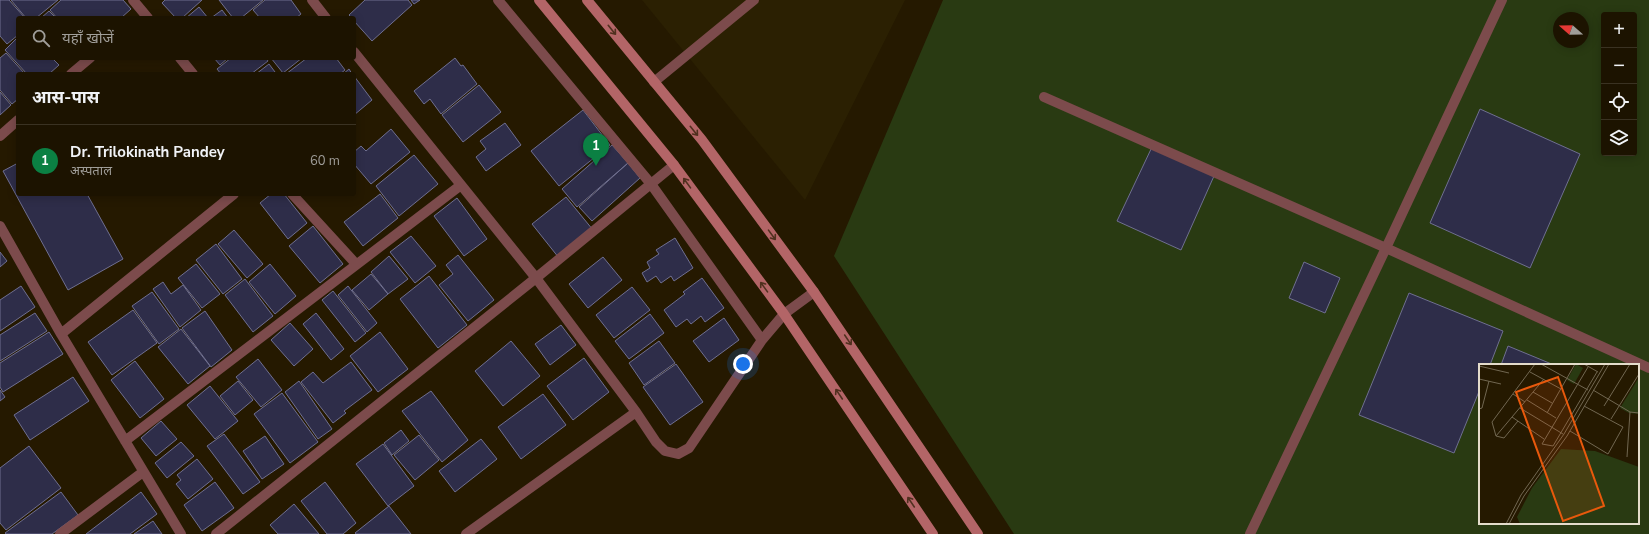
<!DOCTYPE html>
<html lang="hi">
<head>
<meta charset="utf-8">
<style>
  :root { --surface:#1c1300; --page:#29200f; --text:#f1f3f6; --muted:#a09e99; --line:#3a3222; --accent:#0b8043 }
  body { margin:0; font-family:"Nunito Sans","Noto Sans Devanagari",sans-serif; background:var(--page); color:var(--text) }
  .controls { position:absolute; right:12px; top:12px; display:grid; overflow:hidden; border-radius:4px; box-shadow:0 2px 10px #0003 }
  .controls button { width:36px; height:36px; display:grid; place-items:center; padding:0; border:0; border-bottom:1px solid var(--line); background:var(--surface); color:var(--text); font:20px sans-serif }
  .compass { position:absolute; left:1553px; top:12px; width:36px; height:36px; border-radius:50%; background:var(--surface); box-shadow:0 2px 10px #0003; rotate:290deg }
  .you { position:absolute; left:743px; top:364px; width:14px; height:14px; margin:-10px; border:3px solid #fff; border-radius:50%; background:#1a73e8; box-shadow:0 0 0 6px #1a73e833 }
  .badge { display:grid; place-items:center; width:26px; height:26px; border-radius:50%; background:var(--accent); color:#fff; font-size:13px; font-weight:700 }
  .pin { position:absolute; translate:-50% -33px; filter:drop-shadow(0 1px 2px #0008) }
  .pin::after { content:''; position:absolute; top:21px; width:14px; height:12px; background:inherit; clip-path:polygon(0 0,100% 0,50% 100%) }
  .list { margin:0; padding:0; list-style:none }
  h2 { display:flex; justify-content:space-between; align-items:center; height:52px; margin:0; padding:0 16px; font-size:17px }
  h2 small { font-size:13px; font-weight:400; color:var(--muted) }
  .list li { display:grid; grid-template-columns:26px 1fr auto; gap:12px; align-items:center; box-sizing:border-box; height:72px; padding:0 16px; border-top:1px solid var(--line) }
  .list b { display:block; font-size:15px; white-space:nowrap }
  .list p { margin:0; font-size:13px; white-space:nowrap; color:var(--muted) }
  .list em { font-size:13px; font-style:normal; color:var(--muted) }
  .icon { flex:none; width:22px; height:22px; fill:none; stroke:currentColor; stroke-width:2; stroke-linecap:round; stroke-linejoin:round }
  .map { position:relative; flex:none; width:1649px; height:534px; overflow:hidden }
  .search { position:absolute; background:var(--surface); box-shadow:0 2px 10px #0003; left:16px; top:16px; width:340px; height:44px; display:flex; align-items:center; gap:10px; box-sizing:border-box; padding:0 14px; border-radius:4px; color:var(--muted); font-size:15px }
  .panel { position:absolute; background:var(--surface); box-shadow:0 2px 10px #0003; left:16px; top:72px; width:340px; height:124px; border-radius:4px }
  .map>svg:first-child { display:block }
  .built { fill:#2b2002 }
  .green { fill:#293a12; fill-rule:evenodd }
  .building { fill:#2e2d49; stroke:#6f6f90 }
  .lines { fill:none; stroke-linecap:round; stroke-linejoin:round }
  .service { stroke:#7c4b4c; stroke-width:10 }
  .minor { stroke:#7c4b4c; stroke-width:10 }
  .secondary { stroke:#b36567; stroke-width:10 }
  .oneway { stroke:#50301f }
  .inset-road { fill:none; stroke:#716751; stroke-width:1 }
  .view { fill:#e8590c; fill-opacity:0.15; stroke:#e8590c; stroke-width:2 }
  .inset-edge { fill:none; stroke:#e4dccb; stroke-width:2 }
</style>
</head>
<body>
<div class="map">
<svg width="1649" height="534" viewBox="0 0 1649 534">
  <rect width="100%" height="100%" fill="#251900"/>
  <path class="built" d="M642,0H905L805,200Z"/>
  <path class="green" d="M943,0H1649V534H1014L834,256ZM1604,15H1634V153H1604ZM1559,18H1583V42H1559ZM1480,365H1638V523H1480Z"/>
  <path class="building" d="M0,0H9L25,18H18V35L7,44L0,36Z
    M11,0H58L36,18H26Z
    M61,0H123L131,9L121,18H57L50,10Z
    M165,0H202L182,18H176L162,3Z
    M219,0H263L241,18H233Z
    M265,0H291L301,14L296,18H260L253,10Z
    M365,0H408L412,5L372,41L354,21V18H352L349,15Z
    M411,0H420L414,4Z
    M199,7L208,18H186Z
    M222,10L228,18H211Z
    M49,11L56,18H41Z
    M18,37V58H52L59,65L49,74H27L5,50Z
    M6,53L25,74H18V99L12,104L0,90V58Z
    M214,58H228L220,65Z
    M231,58H266L268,61L251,74H221L217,69Z
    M271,58H302L283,73Z
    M307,58H336L345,70L340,74H286Z
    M455,58L461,66L463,65L477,84L441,114L430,99L424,104L414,91Z
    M269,64L275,72L273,74H256Z
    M349,69L352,74H343Z
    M354,76L372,100L354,115Z
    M479,85L501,112L463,142L442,115Z
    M0,92L11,105L0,115Z
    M1480,109L1580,154L1530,268L1430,223Z
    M583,110L610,145L559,186L531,151Z
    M505,123L521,145L486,171L476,157L486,149L480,141Z
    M391,129L410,152L371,184L354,164V152L361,146L366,151Z
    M612,145L628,163L577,207L562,189Z
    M1152,147L1214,176L1181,250L1117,221Z
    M414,155L438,184L399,216L376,186Z
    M18,163V194H87L123,259L68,290L3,171Z
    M628,163L640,178L592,221L579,207Z
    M271,194H284L307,223L288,239L260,203Z
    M380,194L398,218L363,246L344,222Z
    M566,197L593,230L559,258L532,224Z
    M457,198L487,239L464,256L434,216Z
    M313,226L343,264L320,283L289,246Z
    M234,230L263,264L247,278L218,244Z
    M411,236L436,266L415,283L390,252Z
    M675,238L693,268L674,281L671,276L661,283L656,276L647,282L642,273L650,268L647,262L659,254L656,250Z
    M216,244L242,279L223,294L196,260Z
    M0,252L7,261L0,267Z
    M458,255L494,300L468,321L439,285L453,274L446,265Z
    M389,256L408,279L388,294L371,272Z
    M603,257L622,280L588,308L569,284Z
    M1304,262L1340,278L1325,313L1289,298Z
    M196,264L220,294L202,308L178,278Z
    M270,264L296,296L275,314L249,282Z
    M371,274L388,294L369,310L352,290Z
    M429,276L467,325L438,348L400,299Z
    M702,278L724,308L705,322L701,316L691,324L687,319L676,327L664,310L685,294L683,292Z
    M245,279L273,316L253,332L225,295Z
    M163,282L171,294L183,285L201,310L180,327L153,289Z
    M21,286L35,307L0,331V300Z
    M348,286L377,323L367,332L338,295Z
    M632,287L650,310L614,338L596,315Z
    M333,291L366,333L355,342L322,300Z
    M152,292L179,329L159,344L132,306Z
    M1409,293L1503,331L1490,365H1480V389L1454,453L1359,415Z
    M133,310L157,343L112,375L88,342Z
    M205,311L232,350L211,367L182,328Z
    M35,313L47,331L0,361V335Z
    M316,313L344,349L331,360L303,324Z
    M650,314L664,333L629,359L615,341Z
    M724,318L739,340L709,362L693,341Z
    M290,323L313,349L294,366L271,340Z
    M561,325L576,345L550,365L535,344Z
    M181,329L210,366L188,384L158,347Z
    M49,332L63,354L3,392L0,387V363Z
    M380,332L408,369L378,392L350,356Z
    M511,341L540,376L503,406L475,371Z
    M659,341L675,363L644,385L629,363Z
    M1508,346L1554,365H1501Z
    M584,358L609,392L573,420L547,386Z
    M258,359L282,390L261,407L236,377Z
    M135,361L164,399L140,418L111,380Z
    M351,362L372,390L344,411L346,413L333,423L301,382L313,372L323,383Z
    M676,364L703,402L670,425L643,387Z
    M73,377L89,401L30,440L14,415Z
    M238,381L253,400L235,415L220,396Z
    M299,381L332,429L318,439L285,392Z
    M210,386L238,421L215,439L187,405Z
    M0,390L5,397L0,401Z
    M431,391L468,440L442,462L402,411Z
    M282,393L318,442L290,463L254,414Z
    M543,394L566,425L521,459L498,427Z
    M161,421L177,439L156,456L141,438Z
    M401,430L409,441L392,455L384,443Z
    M224,434L260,482L243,494L207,446Z
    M419,435L439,460L415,480L394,455Z
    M265,436L284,464L262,479L243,451Z
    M481,439L497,459L455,492L439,471Z
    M181,442L194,456L167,478L155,463Z
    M383,444L414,486L388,506L356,464Z
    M29,446L61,488L6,530L0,523V468Z
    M197,459L213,479L188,499L176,484L181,480L177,475Z
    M215,482L234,508L202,531L184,505Z
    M325,482L356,523L343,534H327L301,501Z
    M61,492L78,515L52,534H6L5,533Z
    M141,492L157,514L130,534H86Z
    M294,504L319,534H278L270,525Z
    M389,506L411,534H356L355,533Z
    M153,521L162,534H134Z"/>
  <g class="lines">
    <path class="service" d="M1502,0L1386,248L1649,368
      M1044,97L1386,248L1250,534"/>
    <path class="minor" d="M133,0L148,18
      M312,0L326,18
      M354,52L536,278L636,412L656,442L665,451L678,454L689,448L762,340L651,184L498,0
      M180,58L193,74
      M71,74L90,58
      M654,82L754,0
      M0,136L18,120
      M292,194L356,264
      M0,226L61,334L181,534
      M61,334L234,194
      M762,340L784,314L814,292
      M125,441L461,185
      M60,534L143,472
      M216,534L536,278L674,165
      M466,534L636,412"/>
    <path class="secondary" d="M539,0L674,165L784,314L933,534
      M587,0L702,140L814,292L978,534"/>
  </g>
  <defs><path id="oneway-shaft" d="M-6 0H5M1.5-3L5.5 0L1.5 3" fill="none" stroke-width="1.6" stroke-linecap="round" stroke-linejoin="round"/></defs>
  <g class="oneway">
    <use href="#oneway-shaft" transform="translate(612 30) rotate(51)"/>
    <use href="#oneway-shaft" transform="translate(694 131) rotate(51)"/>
    <use href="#oneway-shaft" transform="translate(687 183) rotate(-126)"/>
    <use href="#oneway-shaft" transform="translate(772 235) rotate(54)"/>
    <use href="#oneway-shaft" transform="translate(764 287) rotate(-126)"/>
    <use href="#oneway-shaft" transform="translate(848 340) rotate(56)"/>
    <use href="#oneway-shaft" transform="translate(839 394) rotate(-124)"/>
    <use href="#oneway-shaft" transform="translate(911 502) rotate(-124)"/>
  </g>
  <g transform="translate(1479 364)">
    <rect width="160" height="160" fill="#251900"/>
    <path d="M97,0L104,4L95,20L88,16ZM159,15L160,50L150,49L141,44ZM82,85L116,87L160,103V160H41L38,153L53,124Z" fill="#293a12"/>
    <path class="inset-road" d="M62,0L109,26M105,0L119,8M0,2L30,9M109,3L63,80L74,82L118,8M51,8L82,25M0,15L22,20M114,26L151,48L160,49M54,28L73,39M34,30L46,38M48,36L77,54M125,42L151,0M41,44L84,70M0,45L3,44L10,17M68,49L96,0M33,53L65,75M132,55L160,10M39,57L25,74L17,72L13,58L56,0M91,67L129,90L144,63L105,42M17,72L65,15M148,93L151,48M27,160L42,131L85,70L126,0M30,160L45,132L88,72L130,0"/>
    <path class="view" d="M79,13L125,142L84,157L37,28Z"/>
    <rect width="160" height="160" class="inset-edge"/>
  </g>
</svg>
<div class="controls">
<button>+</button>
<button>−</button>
<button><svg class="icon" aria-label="locate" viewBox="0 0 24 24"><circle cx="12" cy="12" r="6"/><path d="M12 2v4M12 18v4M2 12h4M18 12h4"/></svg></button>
<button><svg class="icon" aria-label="layers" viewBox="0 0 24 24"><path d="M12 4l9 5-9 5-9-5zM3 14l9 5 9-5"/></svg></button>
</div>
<svg class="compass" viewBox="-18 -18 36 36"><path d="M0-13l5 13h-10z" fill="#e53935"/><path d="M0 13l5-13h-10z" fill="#a09e99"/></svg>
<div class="you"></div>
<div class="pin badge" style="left:596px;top:166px">1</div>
<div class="search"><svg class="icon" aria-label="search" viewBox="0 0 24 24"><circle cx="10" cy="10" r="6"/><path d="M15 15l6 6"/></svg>यहाँ खोजें</div>
<section class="panel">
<h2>आस-पास<small></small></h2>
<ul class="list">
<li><span class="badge">1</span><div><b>Dr. Trilokinath Pandey</b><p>अस्पताल</p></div><em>60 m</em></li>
</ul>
</section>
</div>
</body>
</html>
